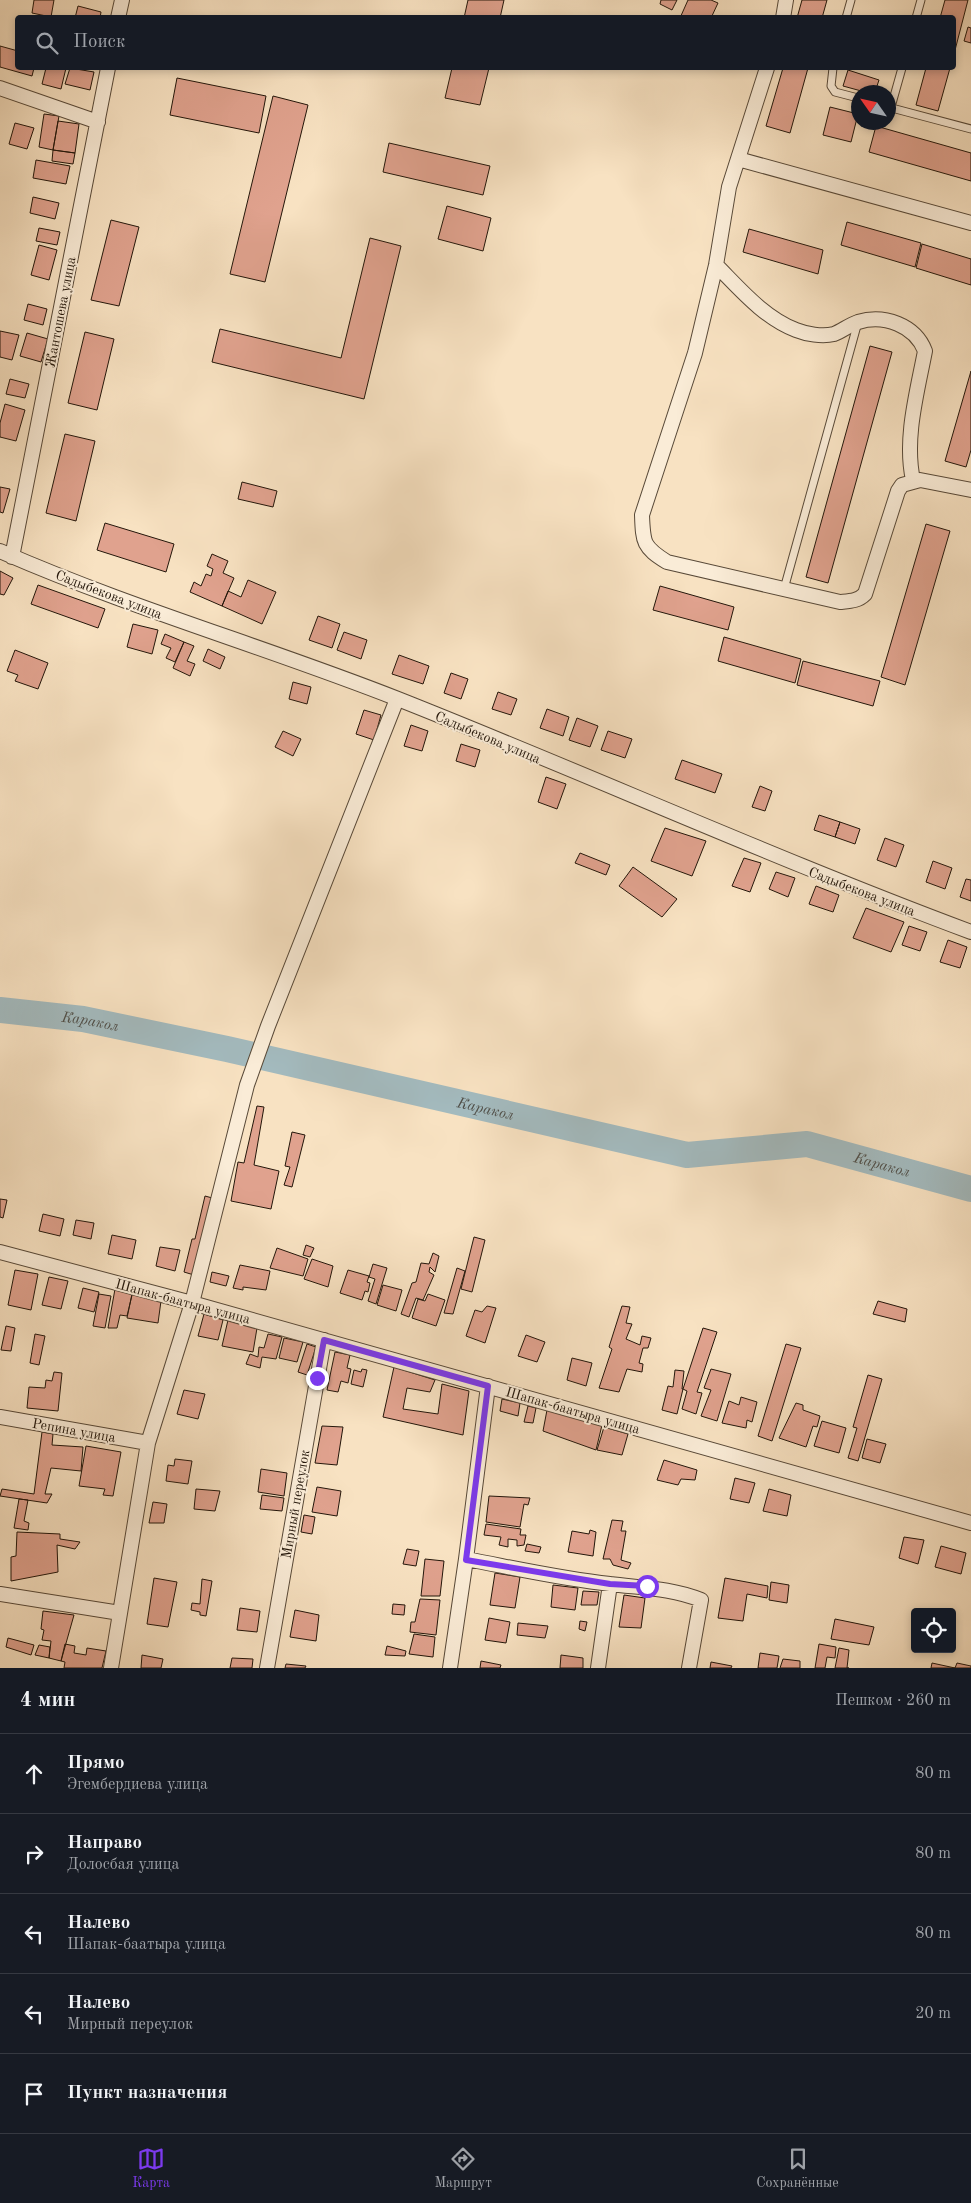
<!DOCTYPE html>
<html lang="ru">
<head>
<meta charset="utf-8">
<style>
  :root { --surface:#171b24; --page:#20242c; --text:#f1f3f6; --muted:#9ea1a6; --line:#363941; --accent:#7c3aed }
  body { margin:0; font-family:"Old Standard TT",serif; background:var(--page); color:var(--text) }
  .controls { position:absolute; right:15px; bottom:15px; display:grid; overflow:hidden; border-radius:5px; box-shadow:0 2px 8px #0003 }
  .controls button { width:45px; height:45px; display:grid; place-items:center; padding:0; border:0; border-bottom:1px solid var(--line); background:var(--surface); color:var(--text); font:25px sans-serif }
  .compass { position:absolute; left:851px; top:85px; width:45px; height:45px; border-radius:50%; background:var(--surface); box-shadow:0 2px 8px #0003; rotate:304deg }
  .stop { position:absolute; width:15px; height:15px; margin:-11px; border:4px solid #7c3aed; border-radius:50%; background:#fff }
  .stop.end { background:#7c3aed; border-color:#fff; box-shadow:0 1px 5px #0008 }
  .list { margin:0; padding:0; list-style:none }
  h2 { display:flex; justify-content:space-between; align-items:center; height:65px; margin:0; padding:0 20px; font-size:21px }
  h2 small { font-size:16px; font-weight:400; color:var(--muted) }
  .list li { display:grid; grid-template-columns:32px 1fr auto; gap:15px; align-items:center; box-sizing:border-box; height:80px; padding:0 20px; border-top:1px solid var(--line) }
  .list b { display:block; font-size:19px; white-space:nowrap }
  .list p { margin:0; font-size:16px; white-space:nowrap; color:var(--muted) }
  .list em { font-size:16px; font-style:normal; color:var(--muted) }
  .icon { flex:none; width:28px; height:28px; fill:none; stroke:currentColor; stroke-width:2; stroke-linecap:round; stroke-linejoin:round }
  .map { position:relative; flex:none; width:971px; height:1668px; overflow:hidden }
  .search { position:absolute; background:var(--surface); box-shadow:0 2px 8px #0003; left:15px; right:15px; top:15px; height:55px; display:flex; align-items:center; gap:12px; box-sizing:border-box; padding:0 18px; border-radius:5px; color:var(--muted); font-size:19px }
  .sheet { height:465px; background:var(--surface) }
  nav { display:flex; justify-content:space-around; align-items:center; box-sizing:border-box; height:70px; border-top:1px solid var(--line); background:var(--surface); font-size:14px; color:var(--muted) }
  nav a { display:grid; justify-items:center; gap:2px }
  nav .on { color:var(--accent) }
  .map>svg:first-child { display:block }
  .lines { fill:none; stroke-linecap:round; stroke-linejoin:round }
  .river { stroke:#a3babe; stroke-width:26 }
  .building { fill:#e0a28e; stroke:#23160a }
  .service-casing { stroke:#584938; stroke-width:9 }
  .minor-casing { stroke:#584938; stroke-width:16 }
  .service { stroke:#faecd7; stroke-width:7 }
  .minor { stroke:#faecd7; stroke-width:14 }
  .route { stroke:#7c3aed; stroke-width:6 }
  .labels { text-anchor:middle; stroke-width:4; stroke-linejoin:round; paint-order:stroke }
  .street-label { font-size:14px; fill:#23160a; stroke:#faecd7 }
  .water-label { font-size:15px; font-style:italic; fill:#504f49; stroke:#faecd7 }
</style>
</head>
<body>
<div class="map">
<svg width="971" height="1668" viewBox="0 0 971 1668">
  <rect width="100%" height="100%" fill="#f8e2c2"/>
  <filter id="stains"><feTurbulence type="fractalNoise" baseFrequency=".004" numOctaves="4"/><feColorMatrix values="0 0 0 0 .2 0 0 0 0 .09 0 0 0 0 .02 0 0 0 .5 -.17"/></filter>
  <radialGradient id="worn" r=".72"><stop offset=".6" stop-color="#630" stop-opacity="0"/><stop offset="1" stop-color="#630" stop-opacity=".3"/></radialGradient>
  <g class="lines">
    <path class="river" id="s1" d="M0,1010L83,1019L227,1049L687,1155L807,1144L971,1189"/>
  </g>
  <path class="building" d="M34,0H54L51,17L32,13Z
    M468,0H504L500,18H464Z
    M661,0H677L672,10L660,4Z
    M688,0H711L718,3L711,18H680Z
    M802,0H827L822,18H797Z
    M945,0H968L954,54V18H940Z
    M78,6L101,12L100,18H75Z
    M968,27L971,28V43L964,41Z
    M0,46L18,51V68H34L32,76L0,67Z
    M46,68H66L61,89L42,84Z
    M70,68L94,72L90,90L65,84Z
    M452,68H489L480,105L445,98Z
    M783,68H808L790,133L766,126Z
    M926,68H950L938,111L916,105Z
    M848,70L879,80L875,92H865L843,86Z
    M177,78L266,96L259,133L170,115Z
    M273,96L308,105L265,282L230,274Z
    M830,107L858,114L851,142L823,135Z
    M44,114L59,116L53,150L39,147Z
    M58,121L79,124L75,153L53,150Z
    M15,123L34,128L27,149L9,144Z
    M876,126L971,153V181L869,152Z
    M389,143L490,166L483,195L383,172Z
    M53,150L75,153L73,164L52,161Z
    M36,160L70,166L66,184L33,178Z
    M33,197L59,203L55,219L30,213Z
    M447,206L491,218L483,251L438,239Z
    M111,220L139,227L119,306L91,300Z
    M847,222L921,243L915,267L841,245Z
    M39,228L60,232L57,245L36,241Z
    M749,229L823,250L818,274L743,252Z
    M370,238L401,246L364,399L212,362L220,329L341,358Z
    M922,244L971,259V285L916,268Z
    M39,245L57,250L49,280L31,275Z
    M28,304L47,309L43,325L24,320Z
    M0,331L19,335L12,360L0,357Z
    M85,332L114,339L97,410L68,403Z
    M27,333L48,339L41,362L20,356Z
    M870,346L892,352L828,583L806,577Z
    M971,371V450L966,467L945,461Z
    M10,379L29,384L25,398L6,394Z
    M5,404L25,410L16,441L0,437V423Z
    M65,434L95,441L76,521L46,513Z
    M242,482L277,491L273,507L238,499Z
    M0,487L10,489L3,513L0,512Z
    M105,523L174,544L166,572L97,550Z
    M926,524L950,531L905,685L881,677Z
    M212,554L228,561L223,573L234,578L222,606L190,592L194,582L201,586L206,574L211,576L213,569L207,566Z
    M0,571L13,578L4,595L0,594Z
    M248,580L276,592L262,624L222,606L228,591L241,597Z
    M38,585L105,609L98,628L31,604Z
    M660,586L734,607L728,630L653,610Z
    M318,616L340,624L332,648L309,640Z
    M133,624L158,630L152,654L127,647Z
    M344,632L367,640L361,659L337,650Z
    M165,634L184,642L175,662L166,658L171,648L161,644Z
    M724,637L801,659L795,683L718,661Z
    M184,642L194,646L187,661L195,664L190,676L173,668Z
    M208,649L225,657L220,669L203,661Z
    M15,650L48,663L38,689L15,681L18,675L7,671Z
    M399,655L429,666L423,684L392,674Z
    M803,661L880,681L873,706L797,685Z
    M451,673L468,679L461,699L444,693Z
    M293,682L311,687L307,704L289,699Z
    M498,692L517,699L511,715L492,709Z
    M547,709L569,717L563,736L540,728Z
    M364,710L381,715L374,740L356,734Z
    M577,718L598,726L590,747L569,740Z
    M411,725L428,731L422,751L404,746Z
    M283,731L301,739L293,756L275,747Z
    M608,731L632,739L625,758L601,750Z
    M461,744L480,750L475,767L456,761Z
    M682,760L722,774L715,793L675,779Z
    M546,777L566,784L557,809L538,802Z
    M760,786L772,791L765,811L752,807Z
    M819,815L840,822L835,837L814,830Z
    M840,822L860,829L855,844L835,837Z
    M665,828L706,841L692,876L651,861Z
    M885,838L904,845L896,867L877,860Z
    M580,853L610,865L606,875L575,863Z
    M744,858L761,863L750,892L732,886Z
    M933,861L952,868L945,889L926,882Z
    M633,867L677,899L662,917L619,886Z
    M776,872L795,878L788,897L769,889Z
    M966,879L971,880V901L960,897Z
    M816,886L839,895L833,912L809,904Z
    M866,908L904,922L891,952L853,938Z
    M909,926L927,932L920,951L902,945Z
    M948,940L967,947L960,968L940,962Z
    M257,1106L264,1107L254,1165L279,1171L271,1209L231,1201L238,1162L244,1163Z
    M292,1132L305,1135L292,1187L284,1185L290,1167L285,1166Z
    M205,1196L216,1199L194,1275L184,1272L192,1239H195Z
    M0,1199L7,1200L3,1218L0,1217Z
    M43,1214L64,1219L60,1236L39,1231Z
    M76,1220L94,1223L91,1239L73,1235Z
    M112,1235L136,1240L132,1259L108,1254Z
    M474,1237L485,1240L472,1292L461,1289Z
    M306,1245L314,1248L310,1257L303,1255Z
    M160,1247L180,1250L175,1271L156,1266Z
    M277,1248L308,1259L303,1276L270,1268Z
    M433,1253L439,1256L435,1272L430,1267L429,1272L434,1275L423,1300L416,1298L409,1317L401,1314L412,1283L416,1282L421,1263L429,1264Z
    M312,1259L333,1266L328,1287L304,1279Z
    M373,1264L387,1268L376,1304L368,1301L375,1279L369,1277Z
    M240,1265L270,1271L266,1290L243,1287V1290L233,1288Z
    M457,1268L465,1271L453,1314L444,1313Z
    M15,1270L38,1274L31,1310L8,1305Z
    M348,1270L369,1276L367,1282L370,1283L368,1292L365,1291L362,1300L340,1293Z
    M212,1272L229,1276L226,1286L210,1282Z
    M49,1277L68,1281L61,1309L42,1305Z
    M383,1285L402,1290L396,1311L377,1305Z
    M83,1288L99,1292L94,1312L78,1308Z
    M115,1289L133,1291L127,1316L120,1315L117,1328H108Z
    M99,1294L111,1296L105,1328L93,1326Z
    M132,1294L161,1301L158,1323L127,1318Z
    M428,1294L445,1300L436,1326L412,1318L418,1299L425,1301Z
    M878,1301L907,1309L905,1322L873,1314Z
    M487,1306L496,1308L485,1343L466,1336L475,1310L482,1312Z
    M622,1306L630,1307L626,1323L632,1324L626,1339L640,1345L642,1336L651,1338L648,1348H643L639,1363L643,1364L642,1372L627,1369L619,1392L599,1388L612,1349L609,1347Z
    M204,1314L223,1320L218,1340L198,1336Z
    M228,1320L240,1323L258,1322L253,1352L222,1346Z
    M6,1326L15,1328L11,1351L1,1350Z
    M703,1328L717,1332L697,1392L702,1393L696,1414L682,1409L687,1391L683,1389Z
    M35,1334L45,1336L39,1365L30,1363Z
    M268,1334L282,1337L276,1359L262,1357L260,1368L246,1364L250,1354L258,1357L259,1347L264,1348Z
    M526,1335L545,1342L537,1362L518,1356Z
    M284,1338L303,1342L297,1362L279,1358Z
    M307,1344L316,1347L307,1375L298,1372Z
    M786,1344L801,1348L772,1441L758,1436Z
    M335,1352L350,1355L347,1368L351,1369L348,1383L341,1381L338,1392L327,1390Z
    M572,1358L592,1363L586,1386L567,1380Z
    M394,1367L435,1380L430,1392L407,1388L403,1409L438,1414L442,1384L469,1391L463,1435L383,1417Z
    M362,1369L367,1370L363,1387L351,1384L354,1370L361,1372Z
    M711,1369L731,1374L717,1421L701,1416L711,1390L704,1388Z
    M675,1370L684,1371L682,1389H683L677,1414L662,1410L668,1386L673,1387Z
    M54,1372L62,1373L58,1411L27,1408L29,1387L45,1388L46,1380L52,1381Z
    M868,1375L882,1379L858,1461L848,1458L857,1428L853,1427Z
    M184,1390L205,1394L198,1419L177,1414Z
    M741,1397L757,1402L752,1422L747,1420L746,1428L722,1423L729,1401L739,1405Z
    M502,1399L520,1403L518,1416L500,1411Z
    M796,1403L803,1405V1410L820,1416L817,1427L813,1426L806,1447L779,1438Z
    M528,1406L536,1408L533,1423L524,1422Z
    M547,1410L602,1425L596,1450L543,1431Z
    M822,1421L846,1428L839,1453L814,1446Z
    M322,1426L343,1427L337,1465L315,1463Z
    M604,1427L628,1434L622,1455L597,1450Z
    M42,1432L53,1434L52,1445L83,1447L81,1471L51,1468L45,1494H52L47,1503L0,1496L2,1489L34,1494Z
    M867,1439L886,1444L880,1463L862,1458Z
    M86,1446L121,1452L113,1496L103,1495L105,1489L79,1486Z
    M175,1459L192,1461L188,1484L166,1481L168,1465L174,1466Z
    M664,1460L697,1470L695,1480L681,1479L678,1485L657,1480Z
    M261,1469L287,1473L284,1496L258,1492Z
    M735,1478L755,1483L749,1503L730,1499Z
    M317,1487L341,1491L337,1516L312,1512Z
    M196,1489L220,1491L215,1511L194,1509Z
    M769,1489L791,1495L787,1516L763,1511Z
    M262,1495L284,1498L282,1511L260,1509Z
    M489,1496L530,1498L528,1505L524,1504L520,1527L486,1522Z
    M19,1499L28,1500L24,1521L29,1523L28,1530L14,1528Z
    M153,1502L167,1504L164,1523H149Z
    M304,1515L315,1517L312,1534L301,1532Z
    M612,1520L623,1521L621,1531H626L621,1560L631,1563L628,1569L613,1565L610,1559H603Z
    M486,1524L521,1529L520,1535H526L524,1545L517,1546V1540L508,1539V1547L499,1545L501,1537L484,1535Z
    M590,1530L596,1532L593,1556L568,1552L572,1531L589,1534Z
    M17,1532L60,1534V1539L80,1542L75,1549L57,1545L58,1572L11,1581V1557L16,1556Z
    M904,1537L924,1540L918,1564L899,1558Z
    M527,1544L541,1547L539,1553L525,1551Z
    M941,1546L966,1553L961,1574L935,1567Z
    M407,1549L419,1551L416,1566L403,1564Z
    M425,1559L444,1561L440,1596H421Z
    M495,1573L520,1577L515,1608L490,1605Z
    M154,1578L177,1582L168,1627L147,1624Z
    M725,1578L768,1586L767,1598L747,1594L743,1621L718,1618Z
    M202,1579L212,1581L206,1616L200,1615V1612L191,1610L192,1603L200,1604Z
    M771,1582L789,1585L787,1603L769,1600Z
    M553,1585L578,1588L575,1610L551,1607Z
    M583,1591L599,1592L597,1605H581Z
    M624,1595L645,1598L641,1628L619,1627Z
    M420,1599L440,1600L436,1635L410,1632L411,1622H415Z
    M393,1604L405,1605L404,1615L392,1614Z
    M240,1608L260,1611L257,1632L237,1630Z
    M295,1610L319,1615L316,1641L290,1637Z
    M43,1611L74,1615L61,1661L49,1658L51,1641L42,1640L44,1630L41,1629Z
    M489,1618L510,1622L506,1643L485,1640Z
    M835,1619L874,1627L869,1645L831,1639Z
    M580,1621L587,1622L585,1631L579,1629Z
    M518,1623L548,1626L545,1638L517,1635Z
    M414,1634L435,1637L433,1657L409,1654Z
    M8,1638L34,1645L31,1655L6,1647Z
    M65,1644L75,1646L74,1653L86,1655L87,1648L106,1651L102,1668H64L65,1662L61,1661Z
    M819,1644L836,1647L835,1658L827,1657L825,1668H815Z
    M39,1645L50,1647L49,1658L35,1655Z
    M387,1646L406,1651L405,1656L385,1655Z
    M839,1648L849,1650L847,1668H849H835Z
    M760,1653L779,1656L777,1668H758Z
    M142,1655L163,1659L161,1668H141Z
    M561,1655L583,1658V1668H560Z
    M232,1658L253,1659L252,1668H230Z
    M783,1659L800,1661V1668H780Z
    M481,1661L501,1665L500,1668H480Z
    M711,1662L732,1666L731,1668H710Z
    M932,1663L955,1668L957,1663L971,1666V1668H931Z
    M286,1664L306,1666L305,1668H285Z"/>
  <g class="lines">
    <defs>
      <path id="service" d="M846,18L851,0
        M916,18L921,0
        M833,68L831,86L835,92L858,98
        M888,107L971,129
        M891,107L902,68
        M784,589L858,322"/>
      <path id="minor" d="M118,18L122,0
        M783,18L786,0
        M767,68L729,187L716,265L695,353L642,515C643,543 643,547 667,562L840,602C850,601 858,601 865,594L898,491L902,485L920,480L971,490
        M0,88L98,122
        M738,159L971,223
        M716,265C739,288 764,318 796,330C806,334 822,337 834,334C842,331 849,325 858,322C884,314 915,325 925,351C917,393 904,439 913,480
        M0,551C130,608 266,647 398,699C590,775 778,860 971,932
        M12,557L108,68
        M0,1252L192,1303L971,1523
        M0,1417L148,1443
        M466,1559C514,1568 562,1579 610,1584C642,1588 671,1588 701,1600L689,1668
        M0,1594L120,1613
        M111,1668L148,1443L192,1303L247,1085L268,1026L397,699
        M267,1668L324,1340
        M450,1668L466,1559L488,1386
        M598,1668L610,1584"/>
    </defs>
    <use href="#service" class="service-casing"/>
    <use href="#minor" class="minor-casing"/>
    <use href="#service" class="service"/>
    <use href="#minor" class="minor"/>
  </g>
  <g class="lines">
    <path class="route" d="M317,1378L324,1340L488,1386L466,1560L610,1584L647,1586"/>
  </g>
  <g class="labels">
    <g class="street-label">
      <text transform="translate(60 312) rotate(-79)" y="5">Жантошева улица</text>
      <text transform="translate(109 594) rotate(21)" y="5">Садыбекова улица</text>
      <text transform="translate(488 737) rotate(23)" y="5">Садыбекова улица</text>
      <text transform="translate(862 891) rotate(21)" y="5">Садыбекова улица</text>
      <text transform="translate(183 1301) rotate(15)" y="5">Шапак-баатыра улица</text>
      <text transform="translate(573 1410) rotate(16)" y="5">Шапак-баатыра улица</text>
      <text transform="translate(74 1430) rotate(10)" y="5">Репина улица</text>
      <text transform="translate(295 1504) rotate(-80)" y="5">Мирный переулок</text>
    </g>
    <g class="water-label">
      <text dy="5" stroke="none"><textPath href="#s1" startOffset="91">Каракол</textPath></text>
      <text dy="5" stroke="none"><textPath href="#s1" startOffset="496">Каракол</textPath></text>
      <text dy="5" stroke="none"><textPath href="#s1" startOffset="901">Каракол</textPath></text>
    </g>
  </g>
  <rect width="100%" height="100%" filter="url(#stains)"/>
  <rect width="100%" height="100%" fill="url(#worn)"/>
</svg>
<div class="controls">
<button><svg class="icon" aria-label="locate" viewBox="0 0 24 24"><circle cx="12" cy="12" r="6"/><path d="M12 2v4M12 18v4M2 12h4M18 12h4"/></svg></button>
</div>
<svg class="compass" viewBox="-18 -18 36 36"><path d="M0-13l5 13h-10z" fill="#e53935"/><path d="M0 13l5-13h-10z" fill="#9ea1a6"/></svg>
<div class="stop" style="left:647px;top:1586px"></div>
<div class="stop end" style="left:317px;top:1378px"></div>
<div class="search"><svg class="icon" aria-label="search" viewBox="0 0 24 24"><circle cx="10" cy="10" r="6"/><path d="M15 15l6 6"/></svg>Поиск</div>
</div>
<section class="sheet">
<h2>4 мин<small>Пешком · 260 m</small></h2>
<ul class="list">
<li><svg class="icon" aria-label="ahead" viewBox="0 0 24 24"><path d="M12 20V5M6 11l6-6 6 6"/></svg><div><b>Прямо</b><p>Эгембердиева улица</p></div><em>80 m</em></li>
<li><svg class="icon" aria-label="right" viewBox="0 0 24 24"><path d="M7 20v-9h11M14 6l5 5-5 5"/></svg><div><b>Направо</b><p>Долосбая улица</p></div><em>80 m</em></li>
<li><svg class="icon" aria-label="left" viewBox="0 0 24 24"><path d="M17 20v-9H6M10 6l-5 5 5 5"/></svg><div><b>Налево</b><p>Шапак-баатыра улица</p></div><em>80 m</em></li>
<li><svg class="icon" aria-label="left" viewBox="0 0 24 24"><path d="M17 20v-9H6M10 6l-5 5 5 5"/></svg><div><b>Налево</b><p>Мирный переулок</p></div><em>20 m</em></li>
<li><svg class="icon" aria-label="arrive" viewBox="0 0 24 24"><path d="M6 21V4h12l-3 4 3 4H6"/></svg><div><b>Пункт назначения</b></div></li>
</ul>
</section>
<nav>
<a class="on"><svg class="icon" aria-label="map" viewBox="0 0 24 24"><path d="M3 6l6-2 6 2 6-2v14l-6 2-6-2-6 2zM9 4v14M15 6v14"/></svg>Карта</a>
<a><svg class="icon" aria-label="directions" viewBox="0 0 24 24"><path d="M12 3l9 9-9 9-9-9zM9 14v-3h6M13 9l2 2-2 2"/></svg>Маршрут</a>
<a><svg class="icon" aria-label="saved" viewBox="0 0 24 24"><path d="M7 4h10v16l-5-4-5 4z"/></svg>Сохранённые</a>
</nav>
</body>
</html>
